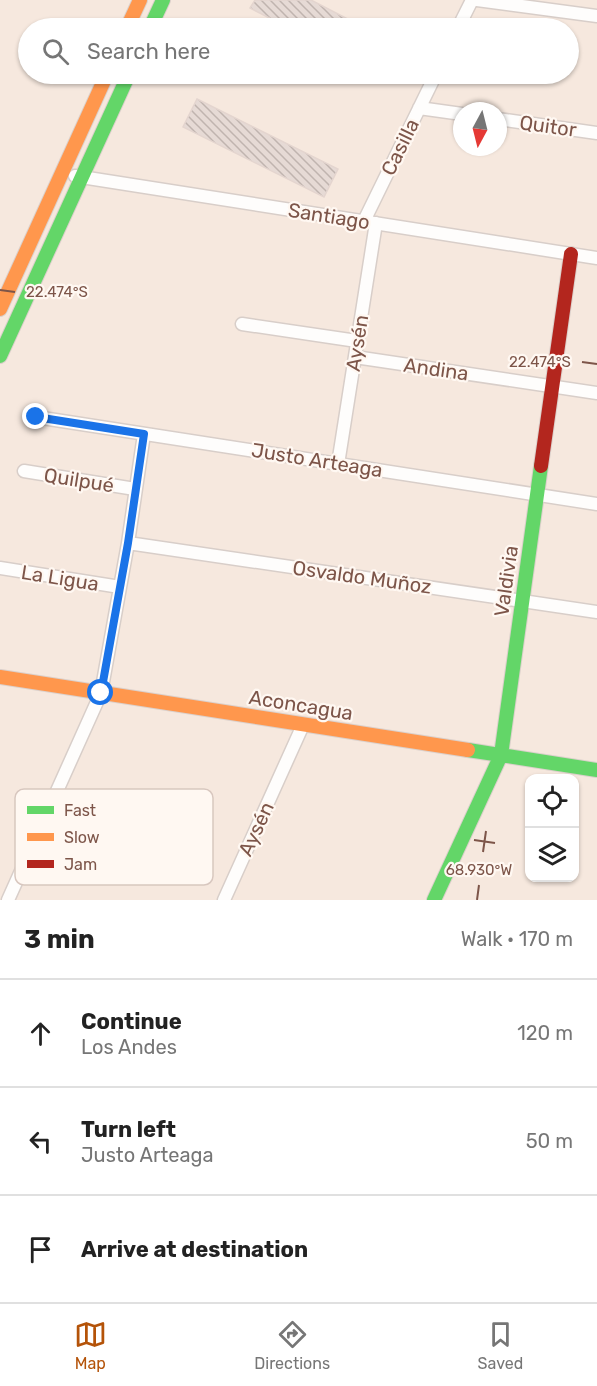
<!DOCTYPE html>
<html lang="en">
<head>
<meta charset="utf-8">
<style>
  :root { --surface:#fff; --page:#f2f2f2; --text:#222; --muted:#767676; --line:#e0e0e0; --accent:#b45309 }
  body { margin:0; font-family:Rubik,sans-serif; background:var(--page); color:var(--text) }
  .controls { position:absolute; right:18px; bottom:18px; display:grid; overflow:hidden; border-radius:12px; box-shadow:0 2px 4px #0004 }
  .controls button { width:54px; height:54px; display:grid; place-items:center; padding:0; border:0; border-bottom:2px solid var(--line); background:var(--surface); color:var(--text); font:30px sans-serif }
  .compass { position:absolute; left:453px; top:102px; width:54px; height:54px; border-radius:50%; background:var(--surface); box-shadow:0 2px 4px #0004; rotate:187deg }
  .stop { position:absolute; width:18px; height:18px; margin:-14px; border:4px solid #1a73e8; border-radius:50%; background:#fff }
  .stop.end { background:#1a73e8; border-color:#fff; box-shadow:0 2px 6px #0008 }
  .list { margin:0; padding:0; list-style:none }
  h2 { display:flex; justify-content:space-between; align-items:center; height:78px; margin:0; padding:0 24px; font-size:26px }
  h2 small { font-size:20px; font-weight:400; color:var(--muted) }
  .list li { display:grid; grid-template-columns:39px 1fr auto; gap:18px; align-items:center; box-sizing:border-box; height:108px; padding:0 24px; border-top:2px solid var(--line) }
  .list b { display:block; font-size:22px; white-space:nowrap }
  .list p { margin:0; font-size:20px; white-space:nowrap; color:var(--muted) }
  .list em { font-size:20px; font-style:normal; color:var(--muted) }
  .icon { flex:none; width:33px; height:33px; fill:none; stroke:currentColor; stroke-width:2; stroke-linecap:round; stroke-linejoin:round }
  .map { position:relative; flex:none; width:597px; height:900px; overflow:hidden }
  .search { position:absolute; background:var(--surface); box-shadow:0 2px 4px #0004; left:18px; right:18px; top:18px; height:66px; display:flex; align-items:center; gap:15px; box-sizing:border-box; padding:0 21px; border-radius:33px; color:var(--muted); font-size:22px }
  .sheet { height:402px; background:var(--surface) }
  nav { display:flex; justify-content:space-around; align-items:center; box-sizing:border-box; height:84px; border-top:2px solid var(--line); background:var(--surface); font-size:16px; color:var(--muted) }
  nav a { display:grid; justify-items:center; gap:3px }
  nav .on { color:var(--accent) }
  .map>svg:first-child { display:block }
  .residential { fill:#f6e8de; fill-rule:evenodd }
  .building { fill:url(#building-back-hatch); stroke:#e4d5cf; stroke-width:1.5 }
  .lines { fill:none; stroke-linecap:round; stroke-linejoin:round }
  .street-casing { stroke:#d8cec9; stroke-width:15 }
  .fast-casing { stroke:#dbd0cb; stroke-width:16 }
  .slow-casing { stroke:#dbd0cb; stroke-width:16 }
  .jam-casing { stroke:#dbd0cb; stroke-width:16 }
  .street { stroke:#fefdfc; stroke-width:12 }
  .fast { stroke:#63d668; stroke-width:14 }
  .slow { stroke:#ff974d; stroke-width:14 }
  .jam { stroke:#b3261e; stroke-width:14 }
  .route { stroke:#1a73e8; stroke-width:8 }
  .ticks { fill:none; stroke:#7d5549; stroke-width:2 }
  .labels { text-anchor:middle; stroke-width:4.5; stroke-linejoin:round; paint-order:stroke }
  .street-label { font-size:20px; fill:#7d5549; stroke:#fff8f2 }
  .key { fill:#fff8f2; stroke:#d8c7bf; stroke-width:1.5 }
  .key-label { font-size:16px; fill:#7d5549 }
  .ticks-label { font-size:15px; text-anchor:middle; fill:#7d5549; stroke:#fff8f2; stroke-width:4.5; stroke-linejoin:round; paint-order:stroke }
</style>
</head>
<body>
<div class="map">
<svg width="597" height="900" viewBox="0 0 597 900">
  <defs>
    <pattern id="building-back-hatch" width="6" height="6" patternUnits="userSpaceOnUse" patternTransform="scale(1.5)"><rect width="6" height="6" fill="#e6dad5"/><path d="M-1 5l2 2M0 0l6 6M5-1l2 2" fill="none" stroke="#c0b4af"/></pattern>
  </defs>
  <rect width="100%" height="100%" fill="#f9f3ee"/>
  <path class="residential" d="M0,0H597V900H0ZM28,28H568V74H28ZM462,111H498V147H462ZM530,778H574V878H530Z"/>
  <path class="building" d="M255,0H311L365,28H289L250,8Z
    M197,99L338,169L324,197L183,127Z"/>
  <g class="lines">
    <defs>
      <path id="street" d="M477,0L597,16
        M458,28L472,0
        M419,108L462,114
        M498,119L597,133
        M75,176L597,258
        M364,221L436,74
        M242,324L357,341
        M355,357L597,393
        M36,417L597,504
        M338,464L376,223
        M24,471L135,489
        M128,543L597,612
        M0,568L120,587
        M8,900L101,693L128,543L144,434
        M224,900L303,725"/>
      <path id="fast" d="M150,28L163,0
        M0,356L129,74
        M468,750L597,770
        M434,900L501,755L541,466"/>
      <path id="slow" d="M127,28L140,0
        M0,309L107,74
        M0,677L468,750"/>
      <path id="jam" d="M541,466L571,254"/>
    </defs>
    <use href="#street" class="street-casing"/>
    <use href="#fast" class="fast-casing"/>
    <use href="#slow" class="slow-casing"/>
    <use href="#jam" class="jam-casing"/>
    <use href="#street" class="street"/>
    <use href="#fast" class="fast"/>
    <use href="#slow" class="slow"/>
    <use href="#jam" class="jam"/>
  </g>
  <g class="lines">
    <path class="route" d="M36,417L144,434L128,543L101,693"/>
  </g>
  <path class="ticks" d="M0,290L15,292M582,362L597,364M474,840L495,843M483,852L486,831M477,900L479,885"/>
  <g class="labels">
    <g class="street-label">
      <text transform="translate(548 126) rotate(8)" y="7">Quitor</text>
      <text transform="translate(400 147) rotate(-64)" y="7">Casilla</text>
      <text transform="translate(329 216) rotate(9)" y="7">Santiago</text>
      <text transform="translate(357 343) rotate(-81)" y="7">Aysén</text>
      <text transform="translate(436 369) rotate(8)" y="7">Andina</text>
      <text transform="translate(317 460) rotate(9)" y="7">Justo Arteaga</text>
      <text transform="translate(79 480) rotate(9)" y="7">Quilpué</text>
      <text transform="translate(362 577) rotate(8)" y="7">Osvaldo Muñoz</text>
      <text transform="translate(60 578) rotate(9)" y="7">La Ligua</text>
      <text transform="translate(506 581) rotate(-82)" y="7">Valdivia</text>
      <text transform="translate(301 705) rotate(9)" y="7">Aconcagua</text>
      <text transform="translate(256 829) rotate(-65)" y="7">Aysén</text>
    </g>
  </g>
  <rect x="15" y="789" width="198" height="96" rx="9" class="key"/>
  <rect x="27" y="806" width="27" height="8" fill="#63d668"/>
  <rect x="27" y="833" width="27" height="8" fill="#ff974d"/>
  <rect x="27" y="860" width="27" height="8" fill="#b3261e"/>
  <g class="key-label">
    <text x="64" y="816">Fast</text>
    <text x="64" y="843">Slow</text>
    <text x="64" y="870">Jam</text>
  </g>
  <g class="ticks-label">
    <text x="57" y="297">22.474°S</text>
    <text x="540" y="367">22.474°S</text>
    <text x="479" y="875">68.930°W</text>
  </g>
</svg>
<div class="controls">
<button><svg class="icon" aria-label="locate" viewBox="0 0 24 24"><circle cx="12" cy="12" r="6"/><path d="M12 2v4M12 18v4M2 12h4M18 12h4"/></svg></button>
<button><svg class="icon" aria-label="layers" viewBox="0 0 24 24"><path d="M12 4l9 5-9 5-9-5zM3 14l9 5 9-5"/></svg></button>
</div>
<svg class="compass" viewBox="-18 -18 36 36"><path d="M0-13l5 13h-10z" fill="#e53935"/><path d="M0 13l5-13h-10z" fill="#767676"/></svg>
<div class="stop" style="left:101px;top:693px"></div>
<div class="stop end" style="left:36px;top:417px"></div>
<div class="search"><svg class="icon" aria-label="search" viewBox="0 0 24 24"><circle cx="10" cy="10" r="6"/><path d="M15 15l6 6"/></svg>Search here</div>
</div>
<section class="sheet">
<h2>3 min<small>Walk · 170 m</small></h2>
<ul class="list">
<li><svg class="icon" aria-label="ahead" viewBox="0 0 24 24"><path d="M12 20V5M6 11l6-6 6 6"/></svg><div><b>Continue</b><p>Los Andes</p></div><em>120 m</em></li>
<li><svg class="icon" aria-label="left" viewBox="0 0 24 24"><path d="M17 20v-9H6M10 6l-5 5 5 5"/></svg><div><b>Turn left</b><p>Justo Arteaga</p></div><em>50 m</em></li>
<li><svg class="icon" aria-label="arrive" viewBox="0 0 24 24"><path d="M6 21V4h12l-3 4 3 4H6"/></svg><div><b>Arrive at destination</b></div></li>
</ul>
</section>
<nav>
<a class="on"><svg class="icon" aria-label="map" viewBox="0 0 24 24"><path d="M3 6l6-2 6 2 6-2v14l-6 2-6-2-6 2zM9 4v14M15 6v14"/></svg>Map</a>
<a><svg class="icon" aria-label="directions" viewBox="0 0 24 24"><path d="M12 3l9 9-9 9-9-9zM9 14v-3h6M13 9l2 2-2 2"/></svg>Directions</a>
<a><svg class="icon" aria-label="saved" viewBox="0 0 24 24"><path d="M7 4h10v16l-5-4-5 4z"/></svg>Saved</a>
</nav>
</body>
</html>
